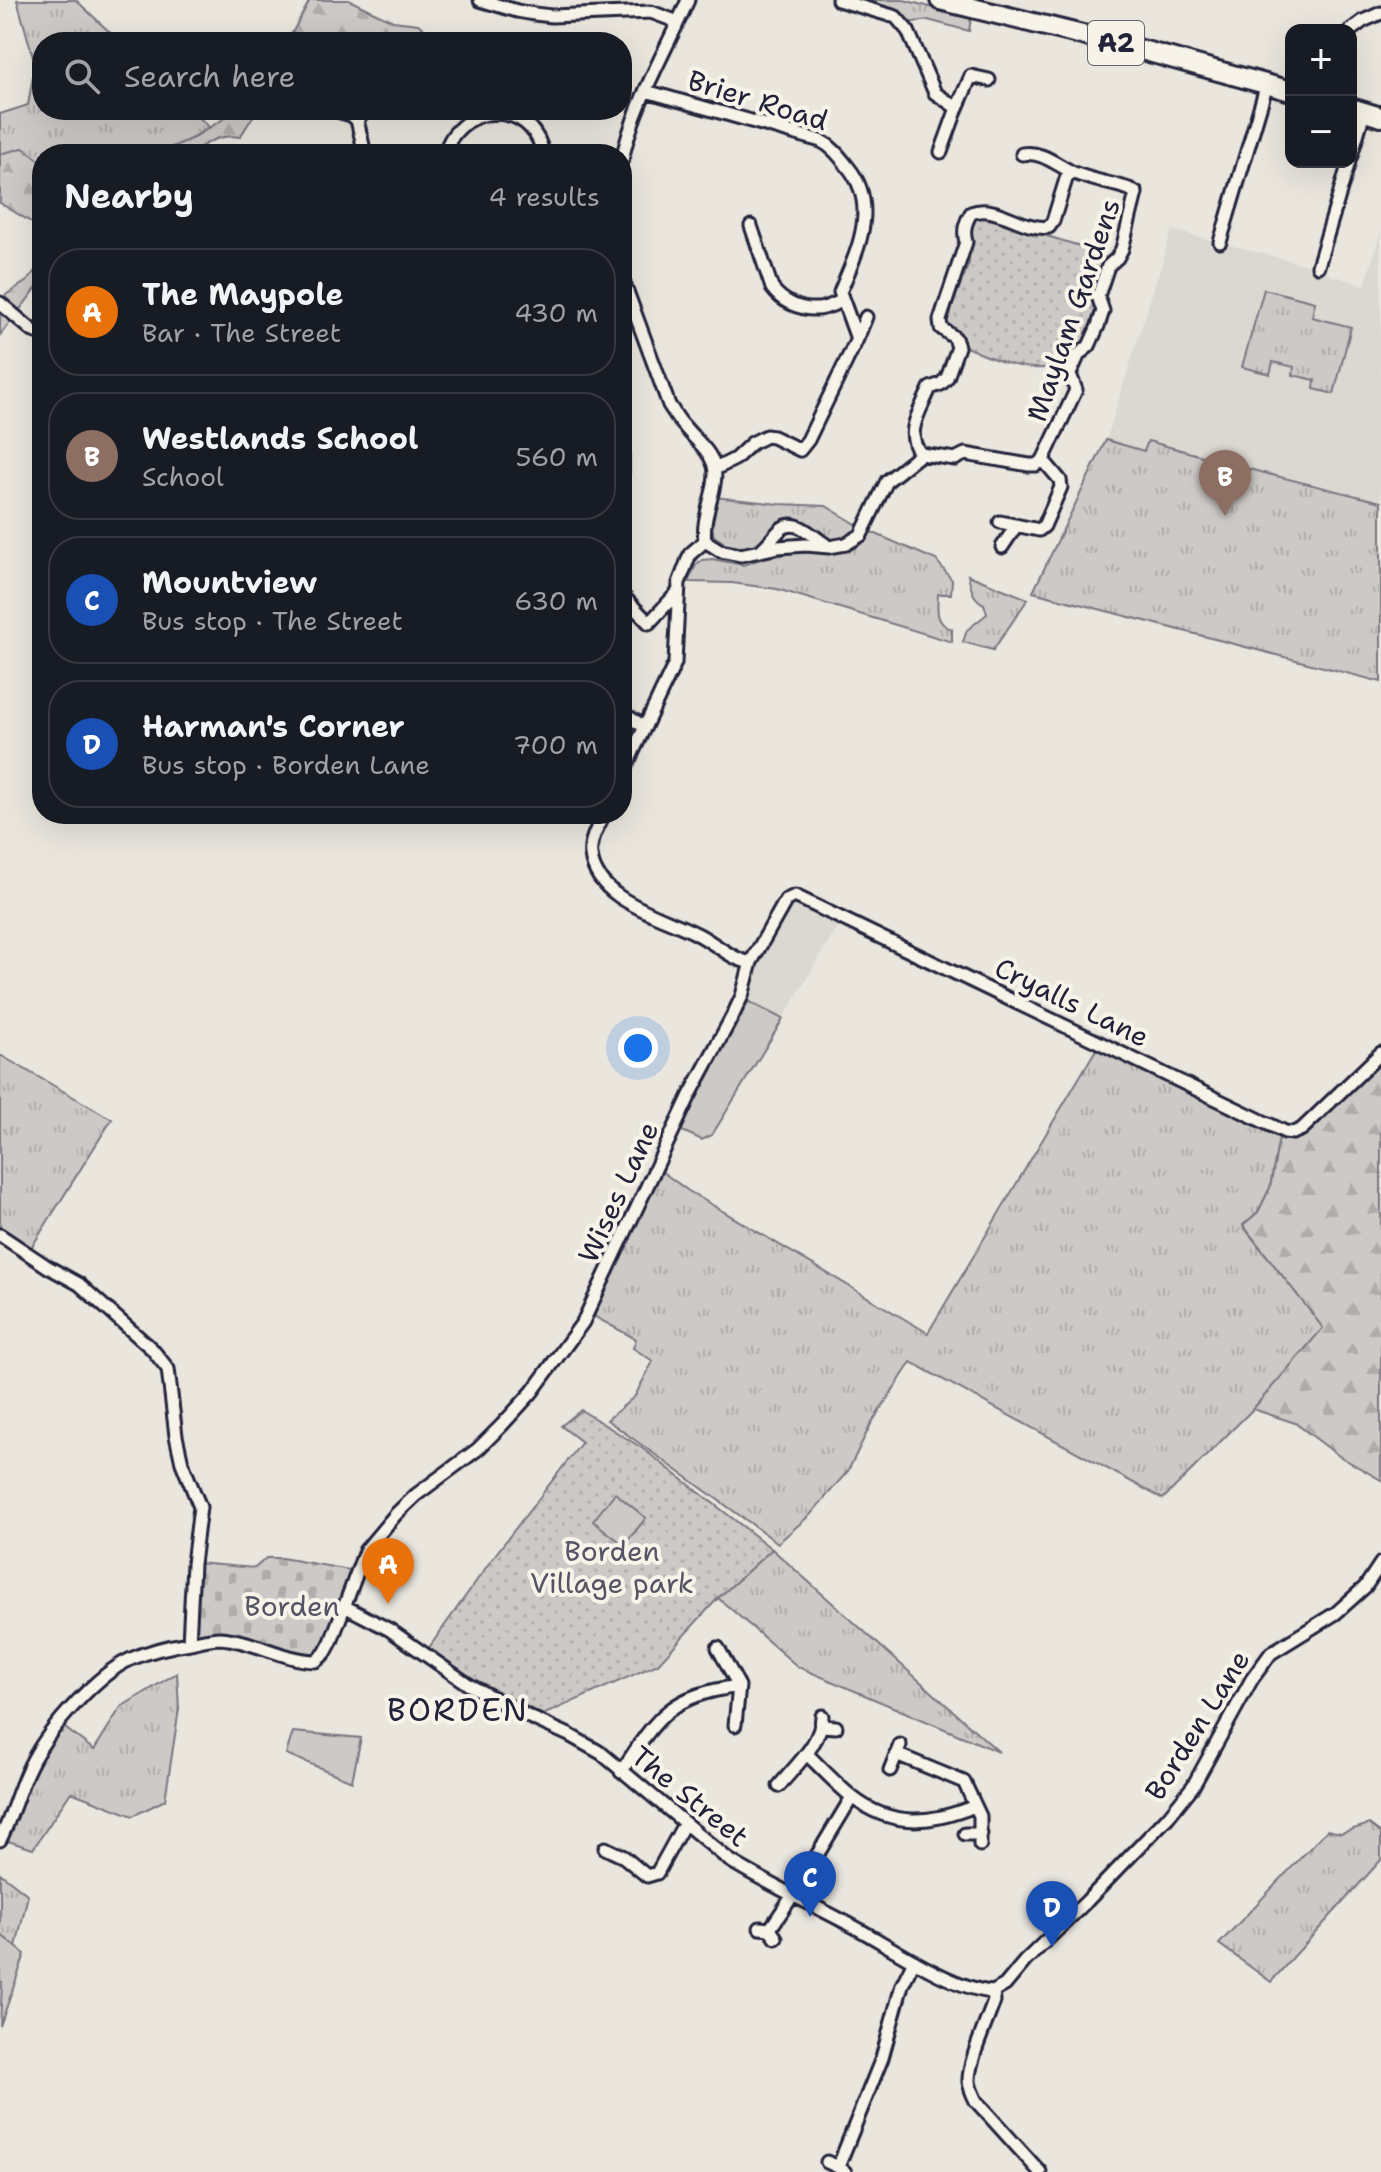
<!DOCTYPE html>
<html lang="en">
<head>
<meta charset="utf-8">
<style>
  :root { --surface:#171b24; --page:#242831; --text:#f1f3f6; --muted:#9ea1a6; --line:#363941; --accent:#1f6fb2 }
  body { margin:0; font-family:"Shantell Sans",sans-serif; background:var(--page); color:var(--text) }
  .controls { position:absolute; right:24px; top:24px; display:grid; overflow:hidden; border-radius:16px; box-shadow:0 8px 32px #0002 }
  .controls button { width:72px; height:72px; display:grid; place-items:center; padding:0; border:0; border-bottom:2px solid var(--line); background:var(--surface); color:var(--text); font:40px sans-serif }
  .you { position:absolute; left:638px; top:1048px; width:28px; height:28px; margin:-20px; border:6px solid #fff; border-radius:50%; background:#1a73e8; box-shadow:0 0 0 12px #1a73e833 }
  .badge { display:grid; place-items:center; width:52px; height:52px; border-radius:50%; background:var(--accent); color:#fff; font-size:26px; font-weight:700 }
  .pin { position:absolute; translate:-50% -66px; filter:drop-shadow(0 2px 4px #0008) }
  .pin::after { content:''; position:absolute; top:42px; width:28px; height:24px; background:inherit; clip-path:polygon(0 0,100% 0,50% 100%) }
  .list { margin:0; padding:0; list-style:none }
  h2 { display:flex; justify-content:space-between; align-items:center; height:104px; margin:0; padding:0 32px; font-size:34px }
  h2 small { font-size:26px; font-weight:400; color:var(--muted) }
  .list li { display:grid; grid-template-columns:52px 1fr auto; gap:24px; align-items:center; box-sizing:border-box; height:128px; margin:0 16px 16px; padding:0 16px; border:2px solid var(--line); border-radius:32px }
  .list b { display:block; font-size:30px; white-space:nowrap }
  .list p { margin:0; font-size:26px; white-space:nowrap; color:var(--muted) }
  .list em { font-size:26px; font-style:normal; color:var(--muted) }
  .icon { flex:none; width:44px; height:44px; fill:none; stroke:currentColor; stroke-width:2; stroke-linecap:round; stroke-linejoin:round }
  .map { position:relative; flex:none; width:1381px; height:2172px; overflow:hidden }
  .search { position:absolute; background:var(--surface); box-shadow:0 8px 32px #0002; left:32px; top:32px; width:600px; height:88px; display:flex; align-items:center; gap:20px; box-sizing:border-box; padding:0 28px; border-radius:32px; color:var(--muted); font-size:30px }
  .panel { position:absolute; background:var(--surface); box-shadow:0 8px 32px #0002; left:32px; top:144px; width:600px; height:680px; border-radius:32px }
  .map>svg:first-child { display:block }
  .built { fill:#dbd8d2 }
  .grass { fill:url(#grass-tufts); stroke:#787680; stroke-width:2 }
  .forest { fill:url(#forest-firs); stroke:#787680; stroke-width:2 }
  .cemetery { fill:url(#cemetery-stones); stroke:#787680; stroke-width:2 }
  .park { fill:url(#park-dots); stroke:#787680; stroke-width:2 }
  .garden { fill:#cdc9c6; stroke:#787680; stroke-width:2 }
  .lines { fill:none; stroke-linecap:round; stroke-linejoin:round }
  .street-casing { stroke:#22223b; stroke-width:17 }
  .primary-casing { stroke:#22223b; stroke-width:24 }
  .street { stroke:#f7f3e8; stroke-width:11 }
  .primary { stroke:#f7f3e8; stroke-width:18 }
  .labels { text-anchor:middle; stroke-width:8; stroke-linejoin:round; paint-order:stroke }
  .shield { fill:#f7f3e8; stroke:#62616f; stroke-width:2 }
  .shield-label { font-size:26px; font-weight:bold; fill:#22223b }
  .street-label { font-size:28px; fill:#22223b; stroke:#f7f3e8 }
  .park-label { font-size:28px; fill:#555465; stroke:#f7f3e8 }
  .quarter-label { font-size:32px; letter-spacing:2px; fill:#22223b; stroke:#f7f3e8 }
</style>
</head>
<body>
<div class="map">
<svg width="1381" height="2172" viewBox="0 0 1381 2172">
  <defs>
    <pattern id="grass-tufts" width="24" height="20" patternUnits="userSpaceOnUse" patternTransform="scale(2)"><rect width="24" height="20" fill="#cdc9c6"/><path d="M3 7l-1-3M5 7V3M7 7l1-3M15 17l-1-3M17 17v-4M19 17l1-3" fill="none" stroke="#b0acab"/></pattern>
    <pattern id="forest-firs" width="22" height="20" patternUnits="userSpaceOnUse" patternTransform="scale(2)"><rect width="22" height="20" fill="#cdc9c6"/><path d="M5 1l3.5 6h-7zM16 11l3.5 6h-7z" fill="#b0acab"/></pattern>
    <pattern id="cemetery-stones" width="16" height="16" patternUnits="userSpaceOnUse" patternTransform="scale(2)"><rect width="16" height="16" fill="#cdc9c6"/><path d="M2 7V4a2 2 0 0 1 4 0v3zM10 15v-3a2 2 0 0 1 4 0v3z" fill="#b0acab"/></pattern>
    <pattern id="park-dots" width="8" height="8" patternUnits="userSpaceOnUse" patternTransform="scale(2)"><rect width="8" height="8" fill="#cdc9c6"/><path d="M2 2h.1M6 6h.1" fill="none" stroke="#b0acab" stroke-width="1.8" stroke-linecap="round"/></pattern>
  </defs>
  <rect width="100%" height="100%" fill="#eae6de"/>
  <filter id="ink" filterUnits="userSpaceOnUse"><feTurbulence type="fractalNoise" baseFrequency=".0125" numOctaves="2"/><feDisplacementMap in="SourceGraphic" scale="16" xChannelSelector="R" yChannelSelector="G"/><feConvolveMatrix kernelMatrix="1 2 1 2 8 2 1 2 1" color-interpolation-filters="sRGB"/></filter>
  <g filter="url(#ink)">
    <path class="built" d="M1172,230L1311,266H1318L1331,275L1365,285L1381,231V682L1033,592L1106,440Z
      M795,904L839,924L783,1019L747,1001L760,958L786,907Z"/>
    <path class="grass" d="M17,0H76L120,42H42V110H191L209,127C192,139 153,163 133,150C105,155 80,154 52,150L49,154H42V162L23,148L0,154V114L28,105L35,64Z
      M857,0H904L971,18L969,31L928,20L907,23L892,10Z
      M1264,289L1315,302L1312,317L1351,327L1334,394L1314,389L1315,380L1293,375L1294,367L1273,362L1270,374L1242,367Z
      M1106,440L1144,451L1148,441L1260,472L1381,502V682L1033,592Z
      M714,497L779,504L826,506L861,527L853,537L834,545L796,523L768,542L745,552L722,546L723,542L714,536L711,522Z
      M869,531L936,560L952,580L951,594H938C937,609 935,624 952,629V642L777,589L732,583L688,582L696,565L702,560L712,559L743,565L764,558L793,553L834,551Z
      M968,575L1028,599L993,650L963,642L967,630L987,614L984,604C972,598 971,588 968,575Z
      M1098,1046L1279,1138L1270,1188L1258,1212L1243,1226L1324,1328L1253,1409L1163,1499L911,1362L871,1424L848,1471L810,1515L778,1543L607,1420L635,1396L653,1361L633,1348L636,1339L595,1317V1312L661,1171L687,1190L928,1333Z
      M0,1055L112,1119L31,1248L0,1227Z
      M772,1549L999,1752L798,1667L718,1598Z
      M177,1673L179,1709L165,1800L133,1816L71,1792L33,1849L5,1840L34,1765L61,1725L94,1750L121,1707Z
      M1369,1824L1381,1833V1860L1271,1982L1219,1944L1327,1830L1341,1833Z
      M0,1873L28,1895L16,1947L0,1934Z"/>
    <path class="forest" d="M310,0H349L393,21L418,24L429,33L428,42H346C337,32 318,31 305,34L301,42H287Z
      M238,110H257L240,137C214,133 205,148 183,154C174,156 164,154 155,154L191,139Z
      M23,148L42,162V225L31,222L0,203V154Z
      M42,262V281L0,335V301L7,294L27,281Z
      M1378,1062L1381,1065V1480L1339,1456L1295,1423L1253,1409L1323,1328L1243,1225L1258,1212L1270,1188L1279,1138L1289,1140L1303,1137Z"/>
    <path class="cemetery" d="M266,1558H282L350,1570C346,1599 337,1635 315,1655L301,1656L221,1633L197,1635L195,1632L197,1563L255,1568Z"/>
    <path class="park" d="M981,216L1093,250L1106,258L1092,295L1096,307L1085,340L1076,346L1065,371L1061,365C1030,375 994,360 966,347L962,336L946,322L969,263L968,236L970,229L973,221Z
      M581,1410L642,1448L772,1549L718,1598L658,1664L543,1715L476,1680L428,1649L492,1559L582,1442L561,1426Z"/>
    <path class="garden" d="M747,1001L783,1019L712,1135L702,1140L680,1130Z
      M615,1493L646,1518L624,1545L593,1521Z
      M293,1732L361,1738L352,1781L286,1754Z
      M0,1934L25,1954L0,2026L2,1982L0,1981Z"/>
    <g class="lines">
      <defs>
        <path id="street" d="M480,0L517,11L534,14L552,16L651,12L678,22
          M838,0L896,17L908,31L935,93L957,108L971,76L989,80
          M1351,30L1363,21L1381,13
          M646,91L821,141C833,147 840,157 848,167C880,206 857,252 840,292L857,339L808,440L800,450L773,437L766,436L752,443L735,459L715,469
          M334,110L351,115L357,120L365,154
          M357,120L365,110
          M941,152L957,108
          M444,154C447,146 450,138 456,132C484,100 535,110 543,154
          M1351,156L1364,112
          M622,160C634,103 665,53 688,0
          M751,226L772,288C782,302 800,310 817,309C825,309 834,304 842,301
          M1220,242L1267,84
          M1318,266L1349,162
          M622,278L669,405C674,412 678,420 684,426C694,439 710,450 714,466C719,488 701,515 705,541
          M0,303L33,331L42,334
          M857,339L866,317
          M622,453V473
          M921,454L955,459L965,454L1029,465H1036L1043,460L1076,390L1070,374L1079,354L1089,346L1098,326L1103,311L1098,296L1108,266L1117,258L1122,249L1136,193L1129,189C1111,183 1091,180 1074,173C1058,166 1041,150 1022,154
          M1000,522L1039,530L1044,526L1061,487L1060,480L1043,460
          M705,541L721,551L741,555L778,547L806,545L829,547L846,544L861,535L887,481L921,454C903,433 921,410 930,388L941,384L947,378L958,347L955,338L941,328L940,320L966,242C963,231 965,223 971,213C997,203 1022,231 1049,227L1053,221L1067,176L1073,173
          M1002,547L1016,526
          M762,549C769,543 774,536 780,530C795,516 812,536 825,544
          M622,595L649,623L678,592
          M622,713L645,727
          M622,775L675,663L679,583L690,554L705,541
          M751,962L786,900L795,896L1285,1132L1293,1133L1302,1129L1381,1053
          M0,1235L48,1267L79,1284L152,1349L168,1369L176,1436L182,1463L200,1507L193,1564L189,1643
          M346,1607L390,1630L469,1685L527,1716L569,1735L601,1753L729,1860C771,1886 816,1906 860,1930C896,1950 953,1989 993,1992
          M718,1648L739,1686L735,1725
          M822,1726L836,1727
          M807,1754C821,1768 836,1784 852,1797C891,1828 931,1824 975,1806
          M896,1754L964,1782L980,1816V1845
          M890,1770L900,1745
          M621,1772C658,1716 669,1696 739,1686
          M779,1786C795,1766 822,1743 822,1716
          M965,1834H981
          M0,1840C13,1814 19,1785 33,1760C50,1728 97,1674 131,1659C149,1651 170,1646 190,1643C200,1641 210,1638 220,1638C253,1640 282,1660 316,1661L325,1653L331,1642L365,1551L396,1514L416,1495L478,1449L502,1425L532,1392L583,1322L690,1095L733,1015L742,996L751,962C736,963 712,941 697,934C663,916 596,901 591,855C589,841 598,826 604,814
          M605,1848L624,1857L647,1876L657,1873L684,1824
          M760,1928L770,1929L776,1938
          M770,1929L793,1895L852,1797
          M993,1992L1005,1985L1025,1961L1087,1901L1168,1817L1193,1786L1252,1679L1271,1653L1336,1613L1365,1587L1381,1563
          M993,1992L994,2001C987,2022 968,2062 969,2082C970,2088 973,2095 976,2101L1040,2172
          M827,2162L838,2167L845,2172
          M838,2167L882,2058L902,1985L914,1961"/>
        <path id="primary" d="M940,0L1127,46L1291,91
          M1351,108L1381,117"/>
      </defs>
      <use href="#street" class="street-casing"/>
      <use href="#primary" class="primary-casing"/>
      <use href="#street" class="street"/>
      <use href="#primary" class="primary"/>
    </g>
  </g>
  <g class="labels">
    <rect class="shield" x="1088" y="21" width="56" height="44" rx="6"/>
    <g class="shield-label">
      <text x="1116" y="52">A2</text>
    </g>
    <g class="street-label">
      <text transform="translate(758 100) rotate(17)" y="10">Brier Road</text>
      <text transform="translate(1073 310) rotate(-71)" y="10">Maylam Gardens</text>
      <text transform="translate(1072 1002) rotate(26)" y="10">Cryalls Lane</text>
      <text transform="translate(618 1192) rotate(-65)" y="10">Wises Lane</text>
      <text transform="translate(1197 1725) rotate(-58)" y="10">Borden Lane</text>
      <text transform="translate(690 1796) rotate(39)" y="10">The Street</text>
    </g>
    <g class="park-label">
      <text x="612" y="1561">Borden<tspan x="612" dy="32">Village park</tspan></text>
      <text x="292" y="1616">Borden</text>
    </g>
    <g class="quarter-label">
      <text x="458" y="1721">BORDEN</text>
    </g>
  </g>
</svg>
<div class="controls">
<button>+</button>
<button>−</button>
</div>
<div class="you"></div>
<div class="pin badge" style="left:388px;top:1604px;background:#e8710a">A</div>
<div class="pin badge" style="left:1225px;top:516px;background:#8d6e63">B</div>
<div class="pin badge" style="left:810px;top:1917px;background:#1a4fb4">C</div>
<div class="pin badge" style="left:1052px;top:1947px;background:#1a4fb4">D</div>
<div class="search"><svg class="icon" aria-label="search" viewBox="0 0 24 24"><circle cx="10" cy="10" r="6"/><path d="M15 15l6 6"/></svg>Search here</div>
<section class="panel">
<h2>Nearby<small>4 results</small></h2>
<ul class="list">
<li><span class="badge" style="background:#e8710a">A</span><div><b>The Maypole</b><p>Bar · The Street</p></div><em>430 m</em></li>
<li><span class="badge" style="background:#8d6e63">B</span><div><b>Westlands School</b><p>School</p></div><em>560 m</em></li>
<li><span class="badge" style="background:#1a4fb4">C</span><div><b>Mountview</b><p>Bus stop · The Street</p></div><em>630 m</em></li>
<li><span class="badge" style="background:#1a4fb4">D</span><div><b>Harman's Corner</b><p>Bus stop · Borden Lane</p></div><em>700 m</em></li>
</ul>
</section>
</div>
</body>
</html>
